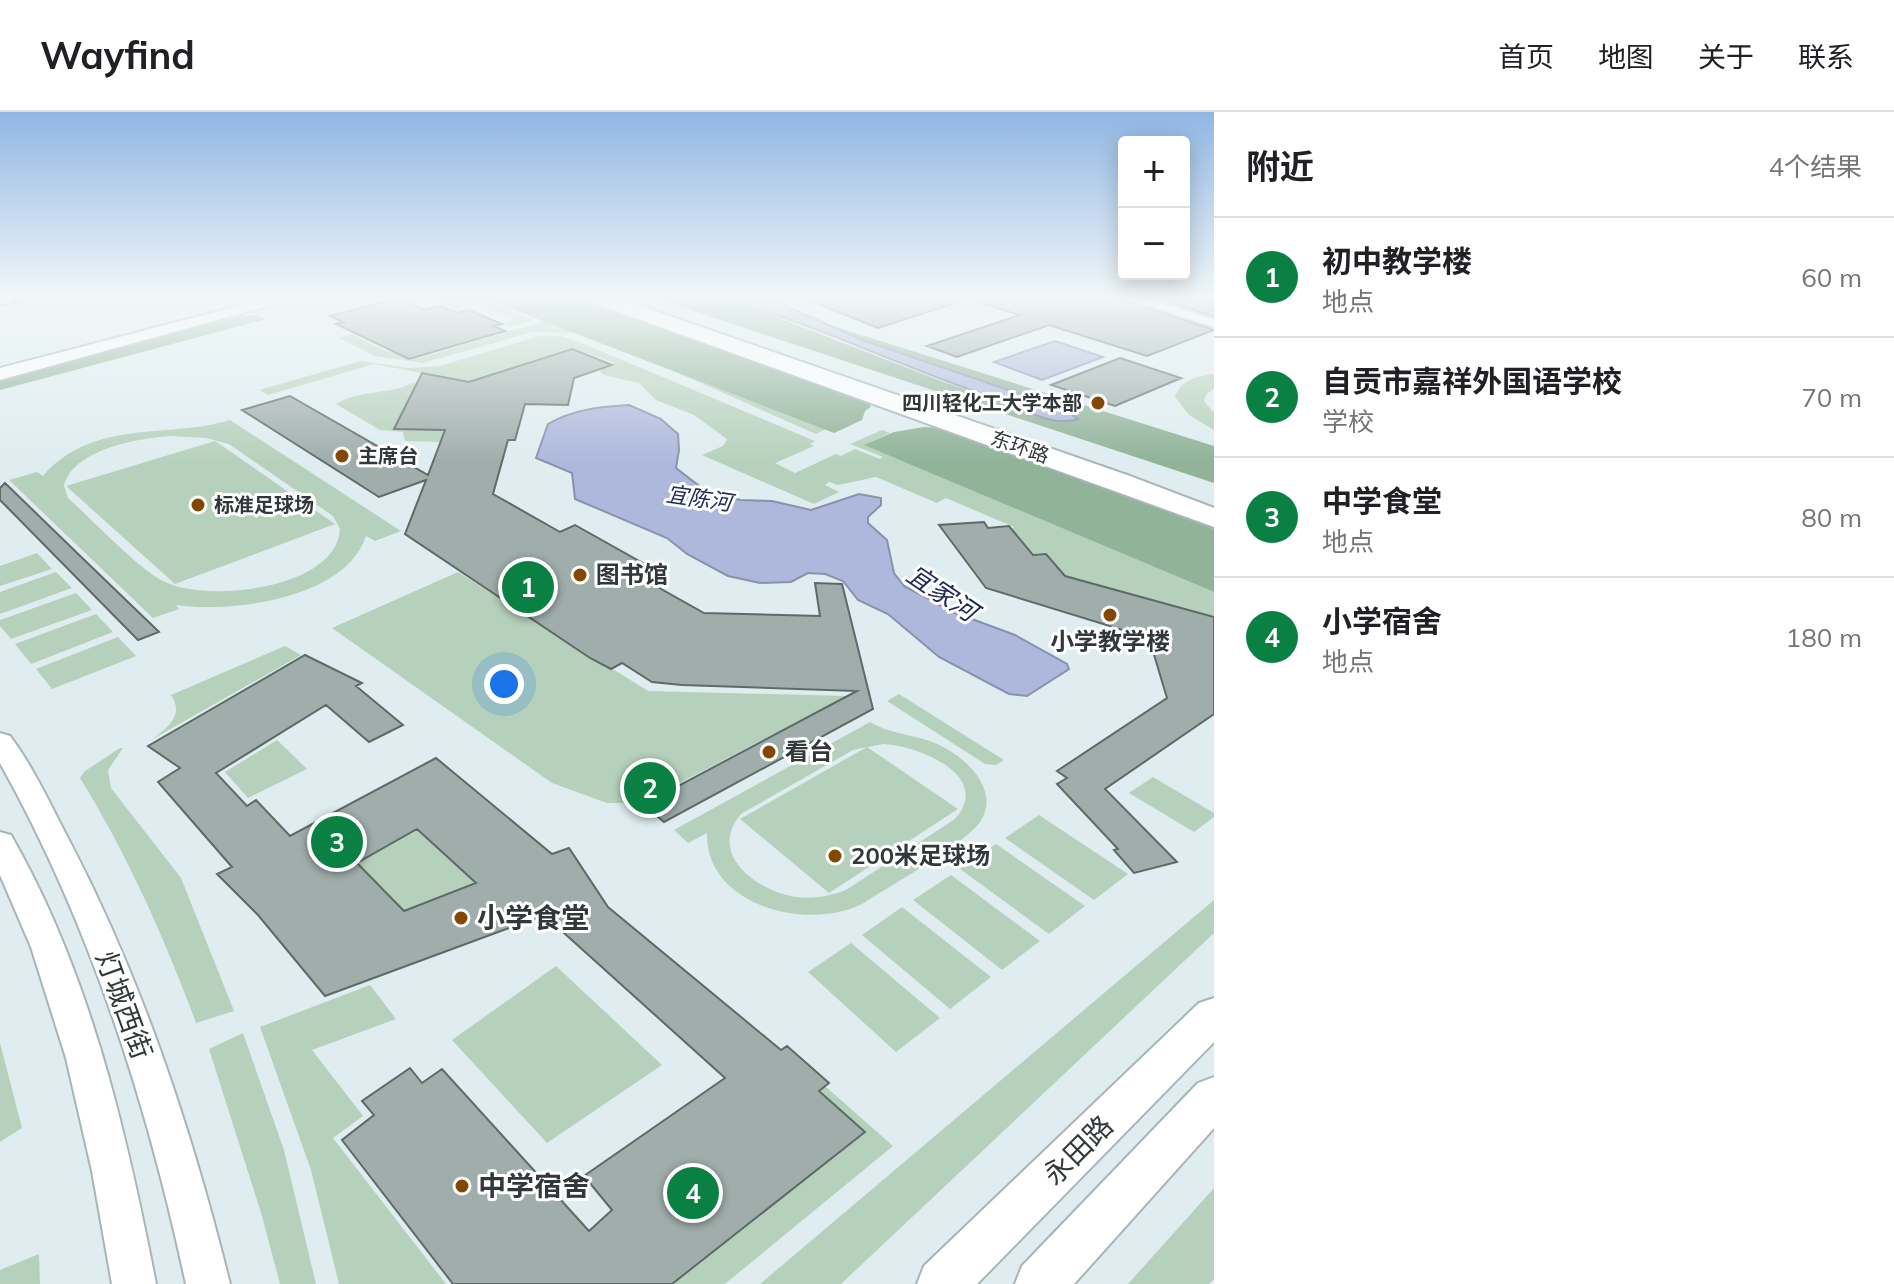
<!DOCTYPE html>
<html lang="zh">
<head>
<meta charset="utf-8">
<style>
  :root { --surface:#fff; --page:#f6f6f6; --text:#202124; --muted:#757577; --line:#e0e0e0; --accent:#0b8043 }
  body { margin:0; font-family:Mulish,"Noto Sans SC",sans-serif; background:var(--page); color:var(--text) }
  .controls { position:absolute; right:24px; top:24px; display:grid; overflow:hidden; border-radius:8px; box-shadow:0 4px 20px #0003 }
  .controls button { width:72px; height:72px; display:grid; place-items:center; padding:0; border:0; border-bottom:2px solid var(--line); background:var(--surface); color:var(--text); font:40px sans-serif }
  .you { position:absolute; left:504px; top:572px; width:28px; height:28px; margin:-20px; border:6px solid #fff; border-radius:50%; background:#1a73e8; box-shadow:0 0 0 12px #1a73e833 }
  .badge { display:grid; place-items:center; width:52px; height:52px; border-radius:50%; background:var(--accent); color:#fff; font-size:26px; font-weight:700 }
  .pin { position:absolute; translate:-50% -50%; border:4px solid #fff; box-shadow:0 2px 8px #0006 }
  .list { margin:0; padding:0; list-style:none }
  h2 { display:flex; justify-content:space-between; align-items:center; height:104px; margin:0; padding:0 32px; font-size:34px }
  h2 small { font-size:26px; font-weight:400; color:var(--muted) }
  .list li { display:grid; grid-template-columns:52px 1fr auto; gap:24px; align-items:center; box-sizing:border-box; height:120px; padding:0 32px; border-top:2px solid var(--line) }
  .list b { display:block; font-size:30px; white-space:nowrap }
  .list p { margin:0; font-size:26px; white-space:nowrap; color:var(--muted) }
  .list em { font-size:26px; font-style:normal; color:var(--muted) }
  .map { position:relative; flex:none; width:1214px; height:1172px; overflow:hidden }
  header { display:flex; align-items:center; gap:48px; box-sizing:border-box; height:112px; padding:0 40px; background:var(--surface); border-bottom:2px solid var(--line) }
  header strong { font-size:38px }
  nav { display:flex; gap:44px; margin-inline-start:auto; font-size:28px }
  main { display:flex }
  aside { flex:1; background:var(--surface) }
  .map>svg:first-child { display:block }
  .green { fill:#b6d1bb; fill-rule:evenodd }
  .forest { fill:#91b398 }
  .water { fill:#adb8dc; stroke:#8892ab; stroke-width:2 }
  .building { fill:#a0aeab; stroke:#5d6a67; stroke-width:2; fill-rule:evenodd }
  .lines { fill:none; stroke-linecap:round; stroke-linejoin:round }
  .minor-casing { stroke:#a7b5b7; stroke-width:4 }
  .tertiary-casing { stroke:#a7b5b7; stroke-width:4 }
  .secondary-casing { stroke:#a7b5b7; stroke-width:4 }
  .trunk-casing { stroke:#a7b5b7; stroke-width:4 }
  .minor { fill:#fff; fill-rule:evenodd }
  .tertiary { fill:#fff; fill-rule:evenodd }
  .secondary { fill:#fff; fill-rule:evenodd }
  .trunk { fill:#fff; fill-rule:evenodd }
  .rail-casing { stroke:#596163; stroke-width:6 }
  .rail { stroke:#fff; stroke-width:4; stroke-dasharray:11; stroke-linecap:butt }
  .poi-dot { fill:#834700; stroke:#fff; stroke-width:3 }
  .labels { text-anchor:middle; stroke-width:6; stroke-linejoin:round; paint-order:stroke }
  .far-poi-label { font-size:20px; font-weight:bold; fill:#323839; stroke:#fff; text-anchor:start }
  .far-street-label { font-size:20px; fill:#323839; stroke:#fff }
  .far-water-label { font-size:22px; font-style:italic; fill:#222c5a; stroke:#fff }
  .poi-label { font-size:24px; font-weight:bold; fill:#323839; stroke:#fff; text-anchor:start }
  .water-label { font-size:26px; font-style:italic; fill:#222c5a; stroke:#fff }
  .near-poi-label { font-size:28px; font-weight:bold; fill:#323839; stroke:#fff; text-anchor:start }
  .near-street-label { font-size:28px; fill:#323839; stroke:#fff }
</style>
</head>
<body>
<header>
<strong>Wayfind</strong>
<nav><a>首页</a><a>地图</a><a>关于</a><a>联系</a></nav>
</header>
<main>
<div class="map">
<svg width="1214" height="1172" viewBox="0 0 1214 1172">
  <rect width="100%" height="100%" fill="#dfedf0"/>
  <path class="green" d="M411,186H481L533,208L510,215L502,212L513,207L478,193L454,199L433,190L426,192Z
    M544,209L576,221L533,220L423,251L375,244L339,226L351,222L386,239L420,246Z
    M539,224H562L584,232L815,329L810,332L814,334L775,351L795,361L836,342L841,344L855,337L880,347L883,345L850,332L882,318L890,321L865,333L1214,480V505L1065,464L1046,441L1034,442L1012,417L1014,415L946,386L937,391L876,365L838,373L829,370L825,373L839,380L814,392L702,343L723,334L727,327L694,303L656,288L639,271L604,263L599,258L615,251L571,236L470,270L374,252L268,283L259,278L361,249L407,256L440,254Z
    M678,261L826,317L816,322Z
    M1214,262V276L1206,283L1204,289L1214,301V318L1189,303L1175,285C1180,268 1198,264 1214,262Z
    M411,271L460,280L458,287L409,286L394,316L445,318L441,330L405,329L403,320L380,318L336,292C358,278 395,282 411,271Z
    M230,308L401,419L375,429L366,424C346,487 231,501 176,493L179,497L153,506L9,368L37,360L43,364C93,306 168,327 230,308ZM171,324L206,326L229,332L333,404L340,417C337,477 207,491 165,470C139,458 92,407 68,386L64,374C73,337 139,326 171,324Z
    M215,329L335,412L175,472L66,374Z
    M37,441L52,457L0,474V454Z
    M56,460L72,476L0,502V480Z
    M458,460L648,579L847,584L641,691H607L552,671L332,516Z
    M76,481L92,498L11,527L0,514V508Z
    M96,502L113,520L31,552L15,532Z
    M118,525L136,544L52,577L36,557Z
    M285,534L301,543L151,628C167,616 185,603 171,583Z
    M899,582L1004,648L996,653L985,652L887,589Z
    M870,610C893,624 921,622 945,636C970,649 1000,681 980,710C965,732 890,774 864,791C810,820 705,795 707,721L688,731L674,718ZM883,632C916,633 994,663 955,707L846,778C830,784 814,787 797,785C759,780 706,743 741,702L853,638Z
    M277,628L307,657L248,686L225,660Z
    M867,635L958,697L829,781L740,707Z
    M120,636H123L108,658L111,676L181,766L234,899L196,911C165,827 127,742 80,666L85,659Z
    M1153,665L1214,701V705L1194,720L1129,681Z
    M1039,703L1128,762L1094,788L1005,726Z
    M417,717L476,771L404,799L357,751Z
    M996,732L1085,794L1049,822L960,757Z
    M951,763L1040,829L1002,858L913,788Z
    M1214,788V821L841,1172H760Z
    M902,795L991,865L950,897L862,823Z
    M851,831L940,906L896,940L808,860Z
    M556,854L662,953L547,1031L452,928Z
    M370,873L396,907L312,938L363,1004L333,1026L446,1172H339L311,1058L260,915Z
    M243,921L284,1038L316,1172H280L262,1104L209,937Z
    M0,931L22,1016L0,1030Z
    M825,974L893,1034L725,1172H672L864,1020L819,979Z
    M1214,1076V1167L1209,1172H1128Z
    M39,1142L40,1172H0V1158Z"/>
  <path class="forest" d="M483,186H575L868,288L871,295L865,299L862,308L834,321Z
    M654,186H722L745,193L941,269L1057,309H1072L1074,302L1064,297L862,228L817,209L1214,334V371Z
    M256,203L266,207L0,278V266L242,204Z
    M924,315L942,316L1214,417V480L864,333L894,320Z"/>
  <path class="water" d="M722,186H768L862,228L1064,297L1078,307C1052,316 1016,294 991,285C901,255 814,211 722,186Z
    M1055,229L1103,245L1042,268L994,250Z
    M629,293L661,307L678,322L679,338L676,356L702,376L740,388L772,389L811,398L859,382L881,386V393L868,405V411L887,428L894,461L904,474L953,500L1015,523L1067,552L1069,557L1027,584L1009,582L939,545L888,502L858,488L843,469L825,462L808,461L791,470L760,471L728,464L687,442L667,426L575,387L572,361L536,346L548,312C574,297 599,295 629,293Z"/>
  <path class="building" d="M398,186L424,198L440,194L457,201L469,198L502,212L494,214L505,219L409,247L336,212L343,210L330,204Z
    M803,186H959V190L878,216Z
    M978,186H1120L1214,218L1147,244L1049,213L957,245L927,234L1020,203L978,190Z
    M1155,186H1214V204Z
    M572,237L612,253L574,266L568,293L525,292L515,328H508L493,382L560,420L575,413L655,458L640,465L704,501L820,504L815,471L842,472L873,597L664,710L650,698L654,697L648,690L857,579L682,573L652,570L622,551L611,557L590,546L405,422L426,368L379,385L242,298L290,284L428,363L445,318L394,317L422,261L469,270Z
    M1120,246L1181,266L1115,294L1051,273Z
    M5,371L74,438L159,520L138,528L0,388V376Z
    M984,410L988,416L1009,414L1033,443L1046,442L1065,464L1214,505V602L1105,677L1177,750L1134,761L1114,738L1118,737L1057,672L1067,666L1057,659L1167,586L1149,526L986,476L939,413Z
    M305,543L362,571L356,574L403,613L369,630L326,593L216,661L247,694L256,688L290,724L436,646L552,742L569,736L608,795L781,938L787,934L829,971L819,979L865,1020L672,1172H453L342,1028L374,1003L362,989L410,956L422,971L442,957L589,1119L612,1098L584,1064L725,966L544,803L325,884L258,803L217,762L232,755L158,670L180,656L148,634ZM417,717L476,771L404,799L357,751Z"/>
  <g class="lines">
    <defs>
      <path id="minor" d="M1123,186H1143L1214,207V215Z"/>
      <path id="tertiary" d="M0,621L10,624C34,656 51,694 70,730C143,870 192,1019 230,1172H186C147,991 91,814 0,651Z
        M0,720L11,723C90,861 126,1018 156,1172H112L92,1059L66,946L31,835L0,763Z"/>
      <path id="secondary" d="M269,186H297L0,268V256Z
        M1214,886V930L977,1172H917L924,1154L1199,891Z
        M1214,965V1016L1074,1172H1015L1022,1154L1198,971Z"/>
      <path id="trunk" d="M589,186H618L1130,364L1214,396V415L591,190Z"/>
    </defs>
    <use href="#minor" class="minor-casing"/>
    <use href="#tertiary" class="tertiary-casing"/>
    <use href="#secondary" class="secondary-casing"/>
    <use href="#trunk" class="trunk-casing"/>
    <use href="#minor" class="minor"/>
    <use href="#tertiary" class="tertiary"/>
    <use href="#secondary" class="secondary"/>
    <use href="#trunk" class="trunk"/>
    <defs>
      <path id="rail" d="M0,191L27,186"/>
    </defs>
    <use href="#rail" class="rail-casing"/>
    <use href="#rail" class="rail"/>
  </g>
  <linearGradient id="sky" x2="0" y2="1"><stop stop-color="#90b6e3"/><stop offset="0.53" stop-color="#f1f7f8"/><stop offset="1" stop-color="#f1f7f8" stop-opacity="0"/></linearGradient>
  <rect width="1214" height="350" fill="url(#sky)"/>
  <g class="poi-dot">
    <circle cx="1098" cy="291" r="8"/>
    <circle cx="342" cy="344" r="8"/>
    <circle cx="198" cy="393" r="8"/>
    <circle cx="580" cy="463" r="8"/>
    <circle cx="1110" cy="503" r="8"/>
    <circle cx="769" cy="640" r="8"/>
    <circle cx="835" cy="744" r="8"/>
    <circle cx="461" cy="806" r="8"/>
    <circle cx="462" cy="1074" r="8"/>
  </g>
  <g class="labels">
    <g class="far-poi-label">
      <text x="1082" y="298" text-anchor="end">四川轻化工大学本部</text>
      <text x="358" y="351">主席台</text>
      <text x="214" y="400">标准足球场</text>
    </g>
    <g class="far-street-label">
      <text transform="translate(1020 335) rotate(19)" y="7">东环路</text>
    </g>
    <g class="far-water-label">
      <text transform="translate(699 386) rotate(8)" y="8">宜陈河</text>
    </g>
    <g class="poi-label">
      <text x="596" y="471">图书馆</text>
      <text x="1110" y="538" text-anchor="middle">小学教学楼</text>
      <text x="785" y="648">看台</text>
      <text x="851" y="752">200米足球场</text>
    </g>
    <g class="water-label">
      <text transform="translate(942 481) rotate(34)" y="9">宜家河</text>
    </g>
    <g class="near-poi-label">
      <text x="477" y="816">小学食堂</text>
      <text x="478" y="1084">中学宿舍</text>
    </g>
    <g class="near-street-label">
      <text transform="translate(124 893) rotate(70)" y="10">灯城西街</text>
      <text transform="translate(1078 1038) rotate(-45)" y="10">永田路</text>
    </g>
  </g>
</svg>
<div class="controls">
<button>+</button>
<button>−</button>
</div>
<div class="you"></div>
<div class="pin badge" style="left:528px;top:475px">1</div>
<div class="pin badge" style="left:650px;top:676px">2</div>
<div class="pin badge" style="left:337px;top:730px">3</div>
<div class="pin badge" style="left:693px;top:1081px">4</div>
</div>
<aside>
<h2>附近<small>4个结果</small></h2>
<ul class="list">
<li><span class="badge">1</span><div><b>初中教学楼</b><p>地点</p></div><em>60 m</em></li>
<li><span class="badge">2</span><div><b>自贡市嘉祥外国语学校</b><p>学校</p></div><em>70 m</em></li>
<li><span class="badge">3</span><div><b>中学食堂</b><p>地点</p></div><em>80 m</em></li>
<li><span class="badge">4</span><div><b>小学宿舍</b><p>地点</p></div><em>180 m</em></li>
</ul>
</aside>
</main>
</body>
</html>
